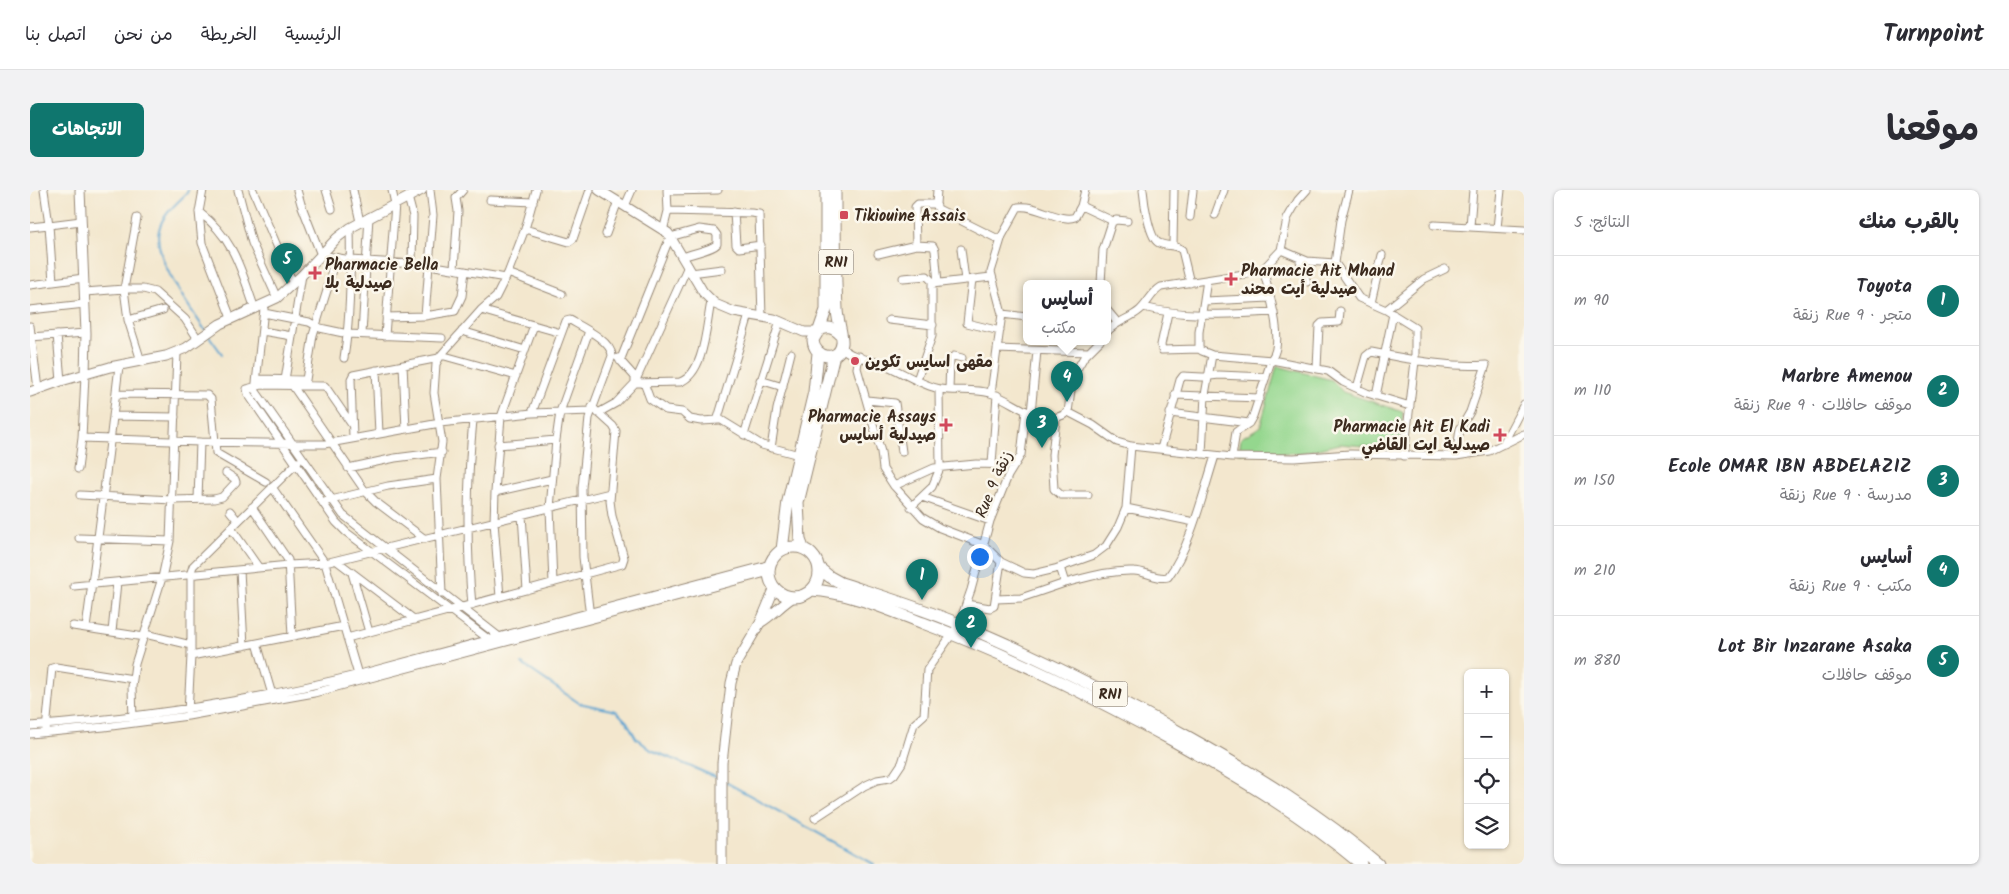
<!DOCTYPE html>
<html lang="ar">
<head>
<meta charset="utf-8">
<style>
  :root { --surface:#fff; --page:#f2f2f3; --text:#2b2b33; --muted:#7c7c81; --line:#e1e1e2; --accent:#0f766e }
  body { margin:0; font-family:Kalam,"Playpen Sans Arabic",sans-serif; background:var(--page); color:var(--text); direction:rtl }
  .controls { position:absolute; right:15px; bottom:15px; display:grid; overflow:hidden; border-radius:8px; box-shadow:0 1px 4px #0004 }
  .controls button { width:45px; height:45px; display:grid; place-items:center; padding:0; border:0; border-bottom:1px solid var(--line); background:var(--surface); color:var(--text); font:25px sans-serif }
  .you { position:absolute; left:949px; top:366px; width:18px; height:18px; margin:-12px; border:4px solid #fff; border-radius:50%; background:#1a73e8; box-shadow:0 0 0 8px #1a73e833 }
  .badge { display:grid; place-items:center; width:32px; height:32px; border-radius:50%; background:var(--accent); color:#fff; font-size:16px; font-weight:700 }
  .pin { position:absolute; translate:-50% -41px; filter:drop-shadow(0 1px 2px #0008) }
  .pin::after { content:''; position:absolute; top:26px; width:18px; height:15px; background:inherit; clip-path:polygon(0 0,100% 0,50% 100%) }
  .popup { position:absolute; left:993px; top:90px; width:88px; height:65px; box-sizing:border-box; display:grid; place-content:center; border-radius:8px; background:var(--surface); filter:drop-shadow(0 1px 4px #0005); font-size:16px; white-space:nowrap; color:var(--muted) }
  .popup b { font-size:19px; color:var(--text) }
  .popup::after { content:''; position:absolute; left:50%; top:100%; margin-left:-10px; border:10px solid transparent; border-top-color:var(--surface) }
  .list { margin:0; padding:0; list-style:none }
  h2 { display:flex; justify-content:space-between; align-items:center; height:65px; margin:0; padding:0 20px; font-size:21px }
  h2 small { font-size:16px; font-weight:400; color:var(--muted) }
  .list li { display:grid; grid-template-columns:32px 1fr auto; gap:15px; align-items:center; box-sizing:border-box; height:90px; padding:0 20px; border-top:1px solid var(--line) }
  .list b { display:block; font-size:19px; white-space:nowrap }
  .list p { margin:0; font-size:16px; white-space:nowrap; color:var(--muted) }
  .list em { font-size:16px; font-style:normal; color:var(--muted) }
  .icon { flex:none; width:28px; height:28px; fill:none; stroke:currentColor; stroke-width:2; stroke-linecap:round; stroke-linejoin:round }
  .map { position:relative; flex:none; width:1494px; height:674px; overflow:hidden; direction:ltr; border-radius:8px }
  header { display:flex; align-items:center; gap:30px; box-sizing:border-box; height:70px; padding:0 25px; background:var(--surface); border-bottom:1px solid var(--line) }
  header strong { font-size:24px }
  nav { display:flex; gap:28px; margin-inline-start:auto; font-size:18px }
  .intro { display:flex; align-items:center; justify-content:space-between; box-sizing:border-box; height:120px; padding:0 30px }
  h1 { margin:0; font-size:35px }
  .button { padding:12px 22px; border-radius:8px; background:var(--accent); color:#fff; font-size:18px; font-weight:700 }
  main { display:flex; gap:30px; padding:0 30px }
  aside { flex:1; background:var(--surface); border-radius:8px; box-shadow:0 1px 4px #0004 }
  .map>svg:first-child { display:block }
  .green { fill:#94d78e; stroke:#688056 }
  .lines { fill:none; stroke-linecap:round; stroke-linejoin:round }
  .stream { stroke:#59a3d0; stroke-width:2 }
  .minor-casing { stroke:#978876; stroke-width:9 }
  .tertiary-casing { stroke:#978876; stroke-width:11 }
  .trunk-casing { stroke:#978876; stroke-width:13 }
  .minor { stroke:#fff; stroke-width:7 }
  .tertiary { stroke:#fff; stroke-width:9 }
  .trunk { stroke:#fff; stroke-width:11 }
  .poi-dot { fill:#d1495b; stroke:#fbf7ec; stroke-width:2 }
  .labels { text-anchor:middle; stroke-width:5; stroke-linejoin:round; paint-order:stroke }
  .shield { fill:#fbf7ec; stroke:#75685c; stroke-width:1 }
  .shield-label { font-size:15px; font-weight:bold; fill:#3b2a1e }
  .poi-label { font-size:16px; font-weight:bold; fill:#3b2a1e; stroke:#fbf7ec; text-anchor:start }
  .street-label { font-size:16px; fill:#3b2a1e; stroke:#fbf7ec }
</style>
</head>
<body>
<header>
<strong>Turnpoint</strong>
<nav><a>الرئيسية</a><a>الخريطة</a><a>من نحن</a><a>اتصل بنا</a></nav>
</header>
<div class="intro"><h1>موقعنا</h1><a class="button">الاتجاهات</a></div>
<main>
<aside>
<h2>بالقرب منك<small>النتائج: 5</small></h2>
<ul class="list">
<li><span class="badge">1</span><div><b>Toyota</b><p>متجر · Rue 9 زنقة</p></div><em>90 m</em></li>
<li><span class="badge">2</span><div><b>Marbre Amenou</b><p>موقف حافلات · Rue 9 زنقة</p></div><em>110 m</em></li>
<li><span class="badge">3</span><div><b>Ecole OMAR IBN ABDELAZIZ</b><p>مدرسة · Rue 9 زنقة</p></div><em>150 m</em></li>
<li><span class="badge">4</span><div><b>أسايس</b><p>مكتب · Rue 9 زنقة</p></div><em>210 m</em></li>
<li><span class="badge">5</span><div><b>Lot Bir Inzarane Asaka</b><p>موقف حافلات</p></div><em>880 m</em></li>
</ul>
</aside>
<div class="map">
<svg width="1494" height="674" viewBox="0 0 1494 674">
  <rect width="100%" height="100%" fill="#fbf7ec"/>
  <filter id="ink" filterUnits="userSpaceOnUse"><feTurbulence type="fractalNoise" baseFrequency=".02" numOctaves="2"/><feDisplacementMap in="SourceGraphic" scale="10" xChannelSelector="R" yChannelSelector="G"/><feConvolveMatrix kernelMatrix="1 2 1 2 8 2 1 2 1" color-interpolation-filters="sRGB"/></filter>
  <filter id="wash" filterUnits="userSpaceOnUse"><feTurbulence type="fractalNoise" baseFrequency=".0096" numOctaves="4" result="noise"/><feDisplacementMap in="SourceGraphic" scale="20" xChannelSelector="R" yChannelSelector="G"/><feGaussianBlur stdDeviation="1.12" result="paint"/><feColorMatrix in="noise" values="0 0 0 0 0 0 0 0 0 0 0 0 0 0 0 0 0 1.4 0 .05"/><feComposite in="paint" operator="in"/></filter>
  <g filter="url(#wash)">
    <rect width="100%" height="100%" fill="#f3e7ce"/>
    <path class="green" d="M1247,176L1302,190L1313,202L1373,222L1369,259L1310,254L1271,263H1209L1211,248L1230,237Z"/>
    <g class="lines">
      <path class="stream" d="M158,0L157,3C147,13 132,25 129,40C122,67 160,118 175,140
        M179,146L192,164
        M492,474L549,513L586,521L597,532L606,548L621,560L688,588
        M694,591L844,674"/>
    </g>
  </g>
  <g filter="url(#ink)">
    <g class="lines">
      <defs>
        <path id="minor" d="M173,0L169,22L172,53L201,128
          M208,0L222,53L247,108
          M223,0L263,93
          M267,0L271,14L291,65L321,70L399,75L476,88
          M296,0L302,19
          M323,0L330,32
          M907,0L906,14L908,19L970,50
          M1113,0C1114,11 1119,49 1129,53C1137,57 1145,54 1152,60L1160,93
          M638,1L688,0
          M378,7L383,26L382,73
          M460,10L503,12
          M595,16L602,0
          M1051,16L1083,31
          M638,21L721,23L729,24L732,127
          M169,22C204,48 211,80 225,119
          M704,22L706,55L709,58L731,55
          M1185,25L1194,0
          M1160,27L1163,0
          M107,28L94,99L98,130L111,171
          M1404,35L1494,40
          M1440,36L1443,0
          M0,37L19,35L14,0
          M1467,38L1471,0
          M495,39L539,52L543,49L560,0
          M633,41L638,21L637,0
          M576,44L588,11
          M886,55L885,17L888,14H906
          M1143,55L1144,0
          M931,59L935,90
          M1251,60L1277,71L1305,73L1329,108L1356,120L1385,138V171L1374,266
          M848,64L886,55L903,56L905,60L908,93
          M1269,68L1277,92
          M1305,73L1311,30L1319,0
          M424,79L428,21L426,8L433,0
          M478,83L532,104
          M661,83L692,79
          M873,88L897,86L904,93
          M942,89L937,133L970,141
          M1177,90L1169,142V159L1172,161L1182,165L1242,170L1298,181L1313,192L1337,203L1380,216
          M23,92L19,35L51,31
          M1071,93L1073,60L1082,32L1086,30L1097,31
          M0,95L54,88
          M55,102L94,99H113L125,102L155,129L168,149
          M1175,111L1240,108
          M1341,113L1352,65
          M1113,117C1156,128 1200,124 1244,122
          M0,120L55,114
          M451,120L531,143
          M1077,120L1087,132
          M1356,120L1394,89L1415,79
          M234,123L279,132L290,138L318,144L412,148
          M1138,123L1131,155L1132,160L1169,159
          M972,124L997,127
          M719,125L688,228L732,255L769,265
          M395,126L403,25L400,0
          M356,127L395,126L425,121L432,106L435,81
          M98,130L133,120
          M859,130L903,135
          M0,136L8,199
          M232,141L262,146
          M432,141L495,160
          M1077,142C1086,131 1100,129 1110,120C1118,113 1121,103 1131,97L1214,84L1233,79L1251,60L1257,29L1268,10L1277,0
          M332,144L339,27
          M27,145L31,191
          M355,146L365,14L362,0
          M0,147L56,143
          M811,157C821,167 837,169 850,173C870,180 889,195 910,199C926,202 943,198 960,203C983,209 1012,241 1038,222L1043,186L1054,167L1070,151
          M967,159L1059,162
          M411,165L486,186
          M829,166L827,178L851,262L853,279L864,296L893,328L910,338L954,355L971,372L994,383L1004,384L1025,379L1064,365L1076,356L1088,337L1096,318L1101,256
          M314,168C321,125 321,81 320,38
          M590,171L640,47L669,39L684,41L687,45V54C682,60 662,63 653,67
          M373,175L376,239
          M1287,178L1289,136L1292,133L1309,132L1310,121
          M346,180L349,243
          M227,189L276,190L283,145L299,94L304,68
          M255,190L272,85
          M606,190L658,76
          M730,190L753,197
          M887,190L902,146V94L961,87
          M226,193L234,119
          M605,193L650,192C675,183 676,135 681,112
          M614,193L620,209L636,220L652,222L660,229L671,231L689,230
          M262,195L335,301L346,312L395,349
          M220,198L232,195L295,196L322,235
          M1327,198L1336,166L1341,162C1379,169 1417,178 1456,175L1440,222L1430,239L1426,266
          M919,200L920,169L924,166L932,168
          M961,203L972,124L961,82L972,46L988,17C1007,14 1029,33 1045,27L1051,16L1055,0
          M86,204L177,205L181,209L186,263L236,292
          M1145,205L1230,208
          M1346,206L1363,124
          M837,210L865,213L872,262
          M1038,222L1063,235L1087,252L1101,256L1202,267L1264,268L1320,264L1426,266L1459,261L1473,254L1494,214
          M502,223L536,131L540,130C552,137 582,151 582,166L559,228L552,298L553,367L560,427
          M568,223L586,213L605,193V187L588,168
          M1001,223L1007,161
          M1140,223L1219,233
          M84,226L145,227
          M1026,228L1022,265L1024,299L1031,305H1058
          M714,245L750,131
          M52,248L170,252L168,309
          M323,248L321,189L323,185L409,168
          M170,252L294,254L410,233L502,223L561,221
          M1474,254L1494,244
          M468,255L526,250
          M741,258L747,219L761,163
          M1131,259L1150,190L1153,186L1172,187L1189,185L1236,187
          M1172,264L1175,205L1182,165
          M1202,267L1206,242L1219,233L1223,226L1242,168C1255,151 1238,99 1233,79
          M962,274L967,205
          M318,278L365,268L412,262
          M48,279L52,248L55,185
          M864,296L904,278L946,274L985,275
          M242,297L295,373L329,488
          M465,302L522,289
          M50,305L142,310L184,309L192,307L206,292L205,289L196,283
          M892,307L960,331
          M297,311L358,296L407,289
          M222,317L258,370L262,446
          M881,317L902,297L910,278L909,199
          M1096,318L1164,332
          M200,321L208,331
          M492,325L497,400
          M201,338L229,378
          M49,348L140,351
          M307,371L385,430
          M1030,377L1035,393C1058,387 1080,380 1104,381C1115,381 1127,390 1138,387C1161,356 1173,303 1185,266
          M210,380L214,456
          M322,383L339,442
          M523,393L520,318L526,250L530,222L559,141
          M44,396L259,375L295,373L580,303
          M412,404L407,289L412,252L404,203L406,174L411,165L451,120L466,107L478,83L495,39L506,0
          M470,407L464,332L465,302L471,227L504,135
          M966,409L991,408L1035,393
          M936,414L960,418L964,416L971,372
          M442,415C436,353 437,292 443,230
          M43,436L114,447
          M56,438C68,350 79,263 89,176
          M82,442L87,392
          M115,444L161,455
          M317,448L592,374L594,368L582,326L580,311L586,241L583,236L562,217
          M461,451L316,342L306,332L218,204L217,199L222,198L225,200L313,325L472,449
          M227,453L243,508
          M161,466L314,436
          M158,522L161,466V382L163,376L268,272
          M103,530L102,497L105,474L132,388L140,351L147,163
          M0,536C111,528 222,511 330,484L741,374
          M16,540L22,478L26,477L103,489
          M0,544L74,537L158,526L284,503L739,382
          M785,628L834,596L847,590L860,588L864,585L872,573L884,534L894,525L897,480L929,434L941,400L960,331L978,286L991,265L996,221"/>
        <path id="tertiary" d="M50,0L56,143L55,185
          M569,0L638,43L673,102L685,114L704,122L744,129L774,142H787
          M0,202L31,191L80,177L136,166L156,158L190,134L247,108L272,85L307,48L320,38L392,0
          M730,433C743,425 752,414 765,406
          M692,674V573L701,493L706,474L730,433L745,397"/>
        <path id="trunk" d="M805,0C805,40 805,80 807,119C807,129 813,146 812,153C810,173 784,169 783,150L789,140C797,136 803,137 810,144
          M789,140L796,120V0
          M739 382a25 25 0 1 1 50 0a25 25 0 1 1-50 0Z
          M773,358L770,350L768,313L804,165
          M752,360L758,311L784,202L788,163
          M789,378L800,387L811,393C851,406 891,418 929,434C1009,466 1085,506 1160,548C1226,585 1290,624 1348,674
          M781,400C819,402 857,419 893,433C980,465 1061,506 1142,550C1208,587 1273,625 1331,674"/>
      </defs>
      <use href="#minor" class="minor-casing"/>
      <use href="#tertiary" class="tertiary-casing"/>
      <use href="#trunk" class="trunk-casing"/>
      <use href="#minor" class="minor"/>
      <use href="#tertiary" class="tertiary"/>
      <use href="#trunk" class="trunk"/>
    </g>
  </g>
  <g class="poi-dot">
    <rect x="809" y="20" width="10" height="10" rx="2.5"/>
    <path d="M282.5 75.5h5v5h5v5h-5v5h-5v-5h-5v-5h5z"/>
    <path d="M1198.5 81.5h5v5h5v5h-5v5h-5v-5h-5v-5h5z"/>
    <circle cx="825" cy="171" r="5"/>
    <path d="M913.5 227.5h5v5h5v5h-5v5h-5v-5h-5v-5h5z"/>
    <path d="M1467.5 237.5h5v5h5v5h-5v5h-5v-5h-5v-5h5z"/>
  </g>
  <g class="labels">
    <g class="shield">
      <rect x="788.5" y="59.5" width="35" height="25" rx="4"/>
      <rect x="1062.5" y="491.5" width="35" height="25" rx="4"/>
    </g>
    <g class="shield-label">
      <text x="806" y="77">RN1</text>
      <text x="1080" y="509">RN1</text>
    </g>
    <g class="poi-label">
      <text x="824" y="31">Tikiouine Assais</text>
      <text x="295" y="80">Pharmacie Bella<tspan x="295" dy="18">صيدلية بلا</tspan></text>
      <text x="1211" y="86">Pharmacie Ait Mhand<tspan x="1211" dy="18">صيدلية أيت محند</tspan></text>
      <text x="835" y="177">مقهى اسايس تكوين</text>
      <text x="906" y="232" text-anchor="end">Pharmacie Assays<tspan x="906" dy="18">صيدلية أسايس</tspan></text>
      <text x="1460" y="242" text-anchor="end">Pharmacie Ait El Kadi<tspan x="1460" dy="18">صيدلية ايت القاضي</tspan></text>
    </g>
    <g class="street-label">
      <text transform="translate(963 294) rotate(-67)" y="6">Rue 9 زنقة</text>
    </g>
  </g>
</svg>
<div class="controls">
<button>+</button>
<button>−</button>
<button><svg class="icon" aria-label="locate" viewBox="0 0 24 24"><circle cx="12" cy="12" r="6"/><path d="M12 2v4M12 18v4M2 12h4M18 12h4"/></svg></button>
<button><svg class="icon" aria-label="layers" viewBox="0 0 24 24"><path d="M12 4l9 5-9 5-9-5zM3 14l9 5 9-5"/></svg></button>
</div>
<div class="you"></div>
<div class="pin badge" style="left:892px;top:410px">1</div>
<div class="pin badge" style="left:941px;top:458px">2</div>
<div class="pin badge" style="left:1012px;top:258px">3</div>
<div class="pin badge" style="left:1037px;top:212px">4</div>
<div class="popup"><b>أسايس</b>مكتب</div>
<div class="pin badge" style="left:257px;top:94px">5</div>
</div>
</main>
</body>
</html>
